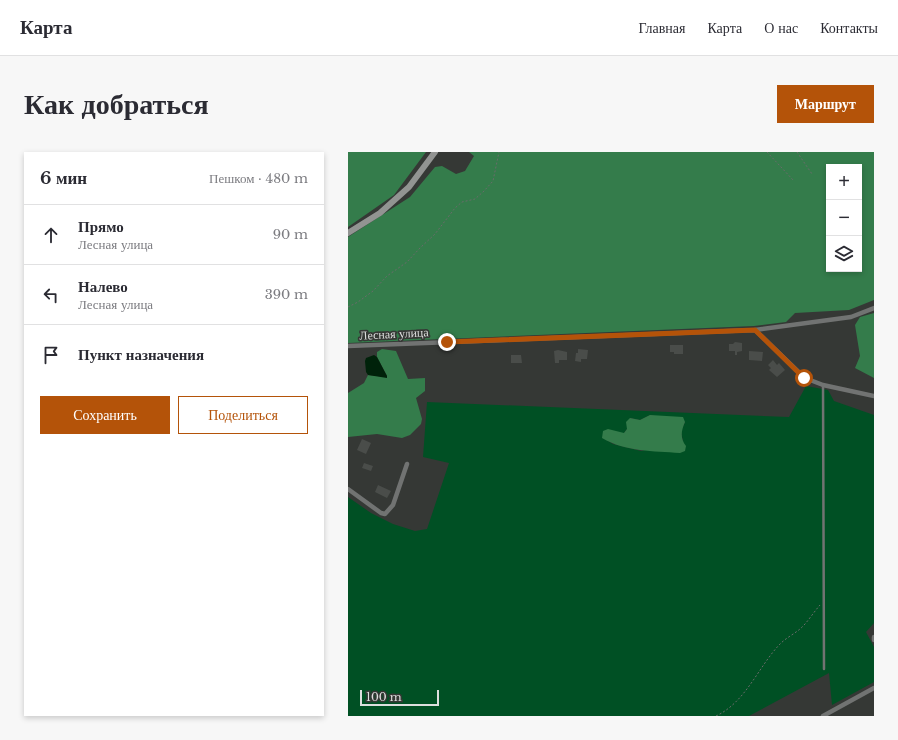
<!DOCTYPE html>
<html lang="ru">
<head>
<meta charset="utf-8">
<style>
  :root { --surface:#fff; --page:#f7f7f7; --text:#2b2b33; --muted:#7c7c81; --line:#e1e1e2; --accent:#b45309 }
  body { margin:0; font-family:"Libre Baskerville",serif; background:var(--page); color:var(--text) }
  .controls { position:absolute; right:12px; top:12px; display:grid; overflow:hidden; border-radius:0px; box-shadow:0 2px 6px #0003 }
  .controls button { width:36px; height:36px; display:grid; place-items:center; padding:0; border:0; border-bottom:1px solid var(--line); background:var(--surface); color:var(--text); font:20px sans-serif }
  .scale { position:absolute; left:12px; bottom:10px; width:79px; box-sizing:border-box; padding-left:4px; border:2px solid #dddfde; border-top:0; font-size:11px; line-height:14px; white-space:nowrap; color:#dddfde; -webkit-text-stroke:3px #353835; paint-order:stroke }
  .stop { position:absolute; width:12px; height:12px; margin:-9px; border:3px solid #b45309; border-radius:50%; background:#fff }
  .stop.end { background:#b45309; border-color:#fff; box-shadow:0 1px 4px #0008 }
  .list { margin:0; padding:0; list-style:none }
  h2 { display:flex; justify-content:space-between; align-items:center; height:52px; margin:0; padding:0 16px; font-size:17px }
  h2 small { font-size:13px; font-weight:400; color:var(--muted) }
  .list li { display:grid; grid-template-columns:26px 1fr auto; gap:12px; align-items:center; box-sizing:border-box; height:60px; padding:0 16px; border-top:1px solid var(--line) }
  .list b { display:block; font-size:15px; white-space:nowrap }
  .list p { margin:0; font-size:13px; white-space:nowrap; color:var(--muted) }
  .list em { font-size:13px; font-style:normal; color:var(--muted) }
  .actions { display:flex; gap:8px; padding:12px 16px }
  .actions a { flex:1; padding:9px 0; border:1px solid var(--accent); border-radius:0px; text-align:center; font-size:14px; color:var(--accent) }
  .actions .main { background:var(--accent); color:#fff }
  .icon { flex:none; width:22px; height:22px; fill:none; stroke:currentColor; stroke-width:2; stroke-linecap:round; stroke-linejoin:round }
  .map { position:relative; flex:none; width:526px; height:564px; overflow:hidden; border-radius:0px }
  header { display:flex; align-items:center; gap:24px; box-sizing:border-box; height:56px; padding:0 20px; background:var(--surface); border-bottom:1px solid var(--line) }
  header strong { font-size:19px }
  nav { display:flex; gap:22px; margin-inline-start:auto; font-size:14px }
  .intro { display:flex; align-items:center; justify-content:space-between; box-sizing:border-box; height:96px; padding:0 24px }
  h1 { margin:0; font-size:28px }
  .button { padding:10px 18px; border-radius:0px; background:var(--accent); color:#fff; font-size:14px; font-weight:700 }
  main { display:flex; gap:24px; padding:0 24px }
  aside { flex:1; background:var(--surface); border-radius:0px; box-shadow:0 2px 6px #0003 }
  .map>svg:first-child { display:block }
  .green { fill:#005024; fill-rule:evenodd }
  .forest { fill:#347c4b; fill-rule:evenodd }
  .water { fill:#00220a }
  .building { fill:#4a4d4a }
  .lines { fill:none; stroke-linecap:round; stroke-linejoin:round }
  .path { stroke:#696c6a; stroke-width:1; stroke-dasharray:2 2; stroke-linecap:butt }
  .lane { stroke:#717372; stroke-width:2.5 }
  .street { stroke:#717372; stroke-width:4.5 }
  .secondary { stroke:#929492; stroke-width:6 }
  .route { stroke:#b45309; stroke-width:5 }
  .labels { text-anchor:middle; stroke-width:3.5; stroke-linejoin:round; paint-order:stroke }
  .street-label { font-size:12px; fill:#dddfde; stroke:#353835 }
</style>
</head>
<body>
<header>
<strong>Карта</strong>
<nav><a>Главная</a><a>Карта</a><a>О нас</a><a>Контакты</a></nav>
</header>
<div class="intro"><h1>Как добраться</h1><a class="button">Маршрут</a></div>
<main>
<aside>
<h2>6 мин<small>Пешком · 480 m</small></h2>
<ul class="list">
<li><svg class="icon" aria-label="ahead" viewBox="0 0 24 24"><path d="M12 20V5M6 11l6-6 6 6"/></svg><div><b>Прямо</b><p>Лесная улица</p></div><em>90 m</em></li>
<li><svg class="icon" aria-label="left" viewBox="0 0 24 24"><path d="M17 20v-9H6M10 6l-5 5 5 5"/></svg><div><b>Налево</b><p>Лесная улица</p></div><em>390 m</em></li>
<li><svg class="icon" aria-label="arrive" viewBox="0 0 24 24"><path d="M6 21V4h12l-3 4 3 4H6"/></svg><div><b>Пункт назначения</b></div></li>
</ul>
<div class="actions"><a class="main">Сохранить</a><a>Поделиться</a></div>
</aside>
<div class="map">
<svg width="526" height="564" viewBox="0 0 526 564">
  <rect width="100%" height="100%" fill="#353835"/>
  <path class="green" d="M458,234L480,238L486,249L526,263V471L518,480L526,495V530L484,553L481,521L401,564H0V345L23,361L45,372L67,379L79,377L101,311L75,305L79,250L441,265ZM302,263L337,270L333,279L335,290L293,299L265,292L254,285L276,281L279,277L282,266L292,268Z"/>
  <path class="forest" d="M0,0H78L46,43L0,75Z
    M121,0H526V148L501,158L447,161L438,170L406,174L0,191V85L62,45L87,15L94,14L108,22L117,19L126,4ZM481,15H511V117H481Z
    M526,161V226L507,216L512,204L507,173L512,165Z
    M34,197L48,199L60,227L77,226V239L68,246L74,267L73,272L62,283L54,286L29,282L0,285V241L16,231L20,223L39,225V224L29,205V200Z
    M302,263L335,265L337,270C333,279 332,286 338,294L337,299L332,301C305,299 278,300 254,286L255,279L260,277L276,281L279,277L278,270L282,266L292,268Z"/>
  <path class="water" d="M26,203L29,205L39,224V226L20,223L18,220L17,209L18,206Z"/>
  <path class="building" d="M387,190L394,191V199L389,200V203H387V199H381V192H385Z
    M322,193H335V202H326V200H322Z
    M230,197L240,198L239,207H233V210L227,209L228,201H230Z
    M210,198L219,200V208H211V211H207L206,199Z
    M401,199L415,200L414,209L401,208Z
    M163,203H173L174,211H163Z
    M425,208L429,213L431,211L437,218L429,225L421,218L423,216L420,213Z
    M14,287L23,291L18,302L9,298Z
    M16,311L25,314L23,319L14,316Z
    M30,333L43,339L39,346L27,340Z"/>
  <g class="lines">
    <path class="path" d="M419,0L446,29
      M449,0L464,22
      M0,155L10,150L25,139L39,124L59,110L72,96L87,82L107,56L114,50L127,47L136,39L145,29L151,0
      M368,564C398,550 410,515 432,492C438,486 446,482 452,477C459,471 465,461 472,453"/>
    <path class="lane" d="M475,233L476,517"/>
    <path class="street" d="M407,178L503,165L526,156
      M0,194L407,178L457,226L475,233L526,244
      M0,337L33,361L37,362L45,353L59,312
      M526,485V488
      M475,564L526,536"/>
    <path class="secondary" d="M0,81L32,61L61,35L87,0"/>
  </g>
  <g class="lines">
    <path class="route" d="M99,190L407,178L456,226"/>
  </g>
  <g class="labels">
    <g class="street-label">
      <text transform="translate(46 182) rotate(-3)" y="4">Лесная улица</text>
    </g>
  </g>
</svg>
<div class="controls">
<button>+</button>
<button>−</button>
<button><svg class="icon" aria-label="layers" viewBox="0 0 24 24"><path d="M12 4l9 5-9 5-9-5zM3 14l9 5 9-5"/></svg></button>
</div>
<div class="scale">100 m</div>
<div class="stop" style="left:456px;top:226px"></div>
<div class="stop end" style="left:99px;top:190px"></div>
</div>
</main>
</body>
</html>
